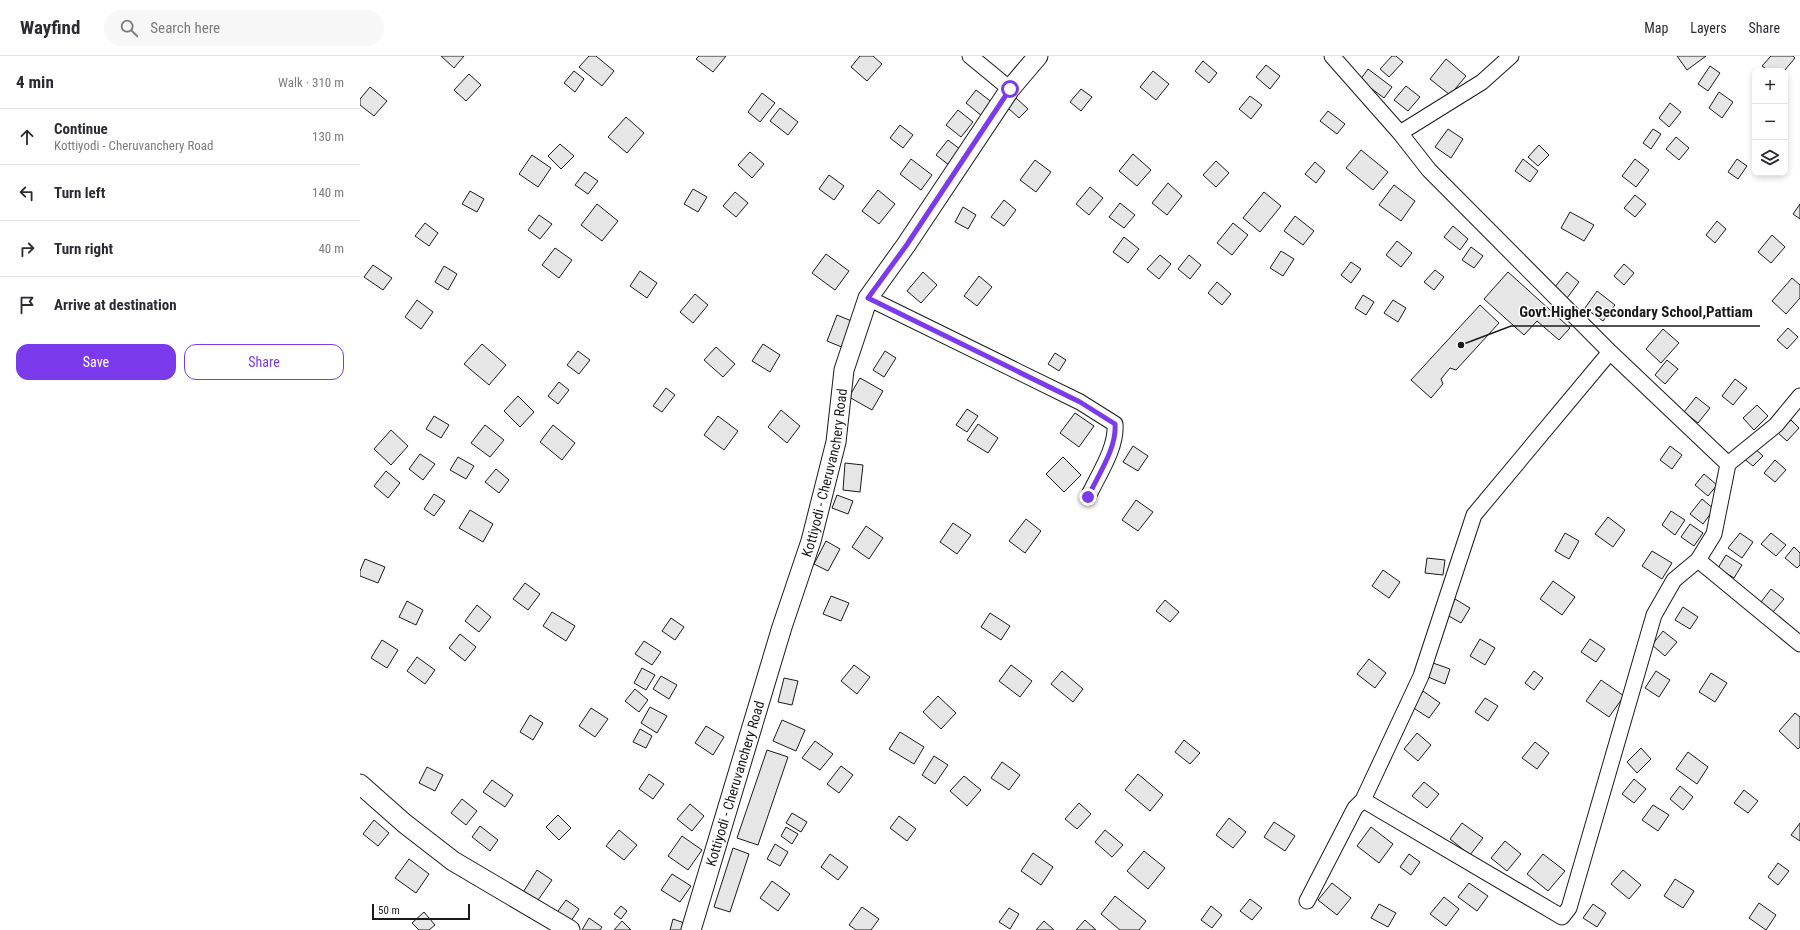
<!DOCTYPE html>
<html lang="en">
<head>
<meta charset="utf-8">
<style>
  :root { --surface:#fff; --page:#f7f7f7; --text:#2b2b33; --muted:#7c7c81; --line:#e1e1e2; --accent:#7c3aed }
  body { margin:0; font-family:"Roboto Condensed",sans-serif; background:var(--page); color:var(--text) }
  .controls { position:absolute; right:12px; top:12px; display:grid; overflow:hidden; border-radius:8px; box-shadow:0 2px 6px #0003 }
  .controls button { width:36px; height:36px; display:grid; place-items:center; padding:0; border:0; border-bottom:1px solid var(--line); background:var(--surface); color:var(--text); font:20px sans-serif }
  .scale { position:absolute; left:12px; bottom:10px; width:98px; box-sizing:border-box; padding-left:4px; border:2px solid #1a1a1a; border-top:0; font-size:11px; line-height:14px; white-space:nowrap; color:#1a1a1a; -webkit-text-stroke:3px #fff; paint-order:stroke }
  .stop { position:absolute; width:12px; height:12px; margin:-9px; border:3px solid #7c3aed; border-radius:50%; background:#fff }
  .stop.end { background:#7c3aed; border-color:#fff; box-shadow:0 1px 4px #0008 }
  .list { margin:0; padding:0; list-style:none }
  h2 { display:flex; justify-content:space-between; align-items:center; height:52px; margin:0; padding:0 16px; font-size:17px }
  h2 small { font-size:13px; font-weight:400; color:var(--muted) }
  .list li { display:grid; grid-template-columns:26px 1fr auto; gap:12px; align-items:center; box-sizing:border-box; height:56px; padding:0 16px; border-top:1px solid var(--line) }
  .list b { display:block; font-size:15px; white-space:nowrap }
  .list p { margin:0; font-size:13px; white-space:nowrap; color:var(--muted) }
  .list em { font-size:13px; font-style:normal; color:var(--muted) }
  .actions { display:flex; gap:8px; padding:12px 16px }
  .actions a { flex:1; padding:9px 0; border:1px solid var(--accent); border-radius:12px; text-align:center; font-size:14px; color:var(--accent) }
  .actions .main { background:var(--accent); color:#fff }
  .icon { flex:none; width:22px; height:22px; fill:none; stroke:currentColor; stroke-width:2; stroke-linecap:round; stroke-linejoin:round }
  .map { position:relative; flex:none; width:1440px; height:874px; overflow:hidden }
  header { display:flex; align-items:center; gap:24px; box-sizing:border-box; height:56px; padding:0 20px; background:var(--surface); border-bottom:1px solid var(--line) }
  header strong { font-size:19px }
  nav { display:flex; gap:22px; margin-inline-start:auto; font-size:14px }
  .search { width:280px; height:36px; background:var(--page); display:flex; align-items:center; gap:10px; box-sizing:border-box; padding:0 14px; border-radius:22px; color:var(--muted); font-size:15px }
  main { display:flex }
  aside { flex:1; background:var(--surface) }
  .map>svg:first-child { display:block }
  .building { fill:#e6e6e6; stroke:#1a1a1a }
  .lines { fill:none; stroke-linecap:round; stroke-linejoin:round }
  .minor-casing { stroke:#1a1a1a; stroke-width:17 }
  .major-casing { stroke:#1a1a1a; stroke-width:21 }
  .minor { stroke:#fff; stroke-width:15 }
  .major { stroke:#fff; stroke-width:19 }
  .route { stroke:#7c3aed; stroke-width:5 }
  .labels { text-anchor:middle; stroke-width:3; stroke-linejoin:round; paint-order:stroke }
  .street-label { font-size:14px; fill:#1a1a1a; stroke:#fff }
  .leader { fill:none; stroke:#1a1a1a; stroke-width:1.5 }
  .callout-dot { fill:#1a1a1a; stroke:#fff; stroke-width:1.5 }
  .callout-label { font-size:15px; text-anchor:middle; font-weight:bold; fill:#1a1a1a; stroke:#fff; stroke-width:3; stroke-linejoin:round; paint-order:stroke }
</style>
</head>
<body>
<header>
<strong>Wayfind</strong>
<div class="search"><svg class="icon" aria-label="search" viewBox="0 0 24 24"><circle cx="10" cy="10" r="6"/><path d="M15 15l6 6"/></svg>Search here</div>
<nav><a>Map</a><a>Layers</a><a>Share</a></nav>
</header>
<main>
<aside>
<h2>4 min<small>Walk · 310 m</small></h2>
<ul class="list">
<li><svg class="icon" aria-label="ahead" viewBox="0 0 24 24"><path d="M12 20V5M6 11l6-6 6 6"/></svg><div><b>Continue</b><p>Kottiyodi - Cheruvanchery Road</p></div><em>130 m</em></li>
<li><svg class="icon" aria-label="left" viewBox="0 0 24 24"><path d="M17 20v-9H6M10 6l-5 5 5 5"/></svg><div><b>Turn left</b></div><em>140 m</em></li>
<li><svg class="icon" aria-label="right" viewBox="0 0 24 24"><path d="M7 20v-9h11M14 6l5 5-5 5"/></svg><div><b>Turn right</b></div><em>40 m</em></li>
<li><svg class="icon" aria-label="arrive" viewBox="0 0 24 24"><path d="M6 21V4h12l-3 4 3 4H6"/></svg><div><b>Arrive at destination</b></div></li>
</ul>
<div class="actions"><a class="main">Save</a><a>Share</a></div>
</aside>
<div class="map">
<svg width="1440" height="874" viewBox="0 0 1440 874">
  <rect width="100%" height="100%" fill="#fff"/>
  <path class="building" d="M81,0H104L94,12Z
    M229,0H236L254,15L242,30L219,11Z
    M339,0H366L353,16L336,3Z
    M500,0H513L522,8L507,25L491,11Z
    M1032,0H1036L1043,6L1029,21L1020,13Z
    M1317,0H1346L1327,14Z
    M1411,0H1433L1435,2L1424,15H1409L1402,10Z
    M1086,3L1106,20L1090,39L1070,23Z
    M843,5L857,17L849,27L835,15Z
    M906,9L920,20L910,33L896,21Z
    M1350,10L1360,17L1348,35L1338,28Z
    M1008,13L1032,31L1024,42L1000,24Z
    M214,15L224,23L215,36L204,27Z
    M793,15L809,28L796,44L780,31Z
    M109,18L121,29L106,45L94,34Z
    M1046,30L1060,41L1048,55L1034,44Z
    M10,31L27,45L14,60L0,49V43Z
    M721,33L732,41L721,55L710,46Z
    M616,34L633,47L622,60L606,47Z
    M1359,36L1373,46L1362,62L1349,52Z
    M402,37L415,47L400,66L388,56Z
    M890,40L902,49L891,63L879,53Z
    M656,42L668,53L659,62L648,52Z
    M1310,47L1321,56L1309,71L1299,62Z
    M420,52L438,66L428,79L410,65Z
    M598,54L613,66L601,81L586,69Z
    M968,55L985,68L977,78L960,65Z
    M266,61L284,77L267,97L248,81Z
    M540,69L553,79L543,92L530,82Z
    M1088,73L1103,83L1091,102L1075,91Z
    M1293,73L1301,78L1291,93L1283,87Z
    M1316,81L1329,92L1319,104L1306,93Z
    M588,84L601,94L589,109L576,99Z
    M200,88L214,100L201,113L188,100Z
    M1179,89L1189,99L1178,110L1168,101Z
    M1001,94L1028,116L1013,134L986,112Z
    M390,96L404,108L392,122L378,109Z
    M773,98L791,114L777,130L759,115Z
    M172,99L191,112L178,131L159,118Z
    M551,103L572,119L561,134L540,118Z
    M1163,103L1178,115L1170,126L1155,115Z
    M1275,103L1289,114L1276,131L1262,120Z
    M1377,103L1387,110L1378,123L1368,116Z
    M675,104L691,116L676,136L660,124Z
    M856,105L869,117L856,131L843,119Z
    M955,106L965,115L956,127L945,118Z
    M225,116L238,125L228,138L215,129Z
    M469,119L484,130L474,144L459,133Z
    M808,127L822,140L807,159L792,147Z
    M1034,129L1055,145L1041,165L1019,149Z
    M730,131L743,142L729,159L716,148Z
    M333,133L347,141L338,156L324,148Z
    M518,134L535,148L519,168L502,155Z
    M110,135L124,143L117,156L102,148Z
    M375,136L388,147L376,161L363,150Z
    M904,136L921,150L900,176L883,162Z
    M1275,139L1286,148L1275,161L1264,152Z
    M644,144L656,154L644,170L631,161Z
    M760,147L775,159L764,172L749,161Z
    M237,148L258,165L242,185L221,169Z
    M1440,148V163L1433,158Z
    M603,151L616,159L608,173L595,166Z
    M1210,156L1234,169L1224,185L1201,172Z
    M179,159L192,168L180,183L168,174Z
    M935,160L954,175L943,189L924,175Z
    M1357,165L1366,173L1355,187L1346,179Z
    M65,167L78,177L69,190L55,180Z
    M873,167L888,179L872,199L857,187Z
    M1093,170L1108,183L1100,194L1084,181Z
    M1412,179L1425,191L1411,207L1398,196Z
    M764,181L779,193L768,207L753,196Z
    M1037,185L1052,197L1041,211L1026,199Z
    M1111,191L1123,200L1114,212L1102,204Z
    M195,192L212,204L199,222L182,209Z
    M921,195L934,203L923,220L910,212Z
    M466,198L489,215L475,234L452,217Z
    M800,199L811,208L799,223L787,213Z
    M829,199L841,209L830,223L818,213Z
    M991,206L1001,213L991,227L981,219Z
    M1264,208L1274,217L1264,229L1254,220Z
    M13,209L32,222L23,234L4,221Z
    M84,210L97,218L88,234L75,226Z
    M1075,214L1084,221L1074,234L1064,226Z
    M280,215L297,227L287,242L270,230Z
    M563,216L577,229L561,247L547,235Z
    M1148,216L1210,272L1199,284L1177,265L1164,279L1124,243Z
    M1207,216L1219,226L1207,242L1194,232Z
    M619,220L632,231L617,250L604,240Z
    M1432,222L1440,229V242L1426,258L1412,245Z
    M857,226L871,238L862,249L848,237Z
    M1237,235L1255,249L1243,265L1225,252Z
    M335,238L348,249L333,267L320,256Z
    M1003,239L1014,246L1006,259L995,252Z
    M57,244L73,256L61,273L45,261Z
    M1033,244L1046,252L1038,266L1024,257Z
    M1120,249L1139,267L1096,314L1090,312L1081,323L1083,328L1071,342L1051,324Z
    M477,259L494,266L484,292L467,285Z
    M1428,272L1438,281L1427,293L1417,284Z
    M1303,273L1319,287L1301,307L1286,293Z
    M122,288L146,309L129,329L104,308Z
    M403,288L420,299L410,316L392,305Z
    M356,291L375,308L363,321L344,304Z
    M218,295L230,304L219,318L207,309Z
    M525,295L536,302L524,321L513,314Z
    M695,297L706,304L699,315L688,308Z
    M1307,304L1318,313L1305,328L1295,319Z
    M500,322L523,335L512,354L489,341Z
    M1375,323L1387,332L1373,349L1362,340Z
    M199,326L209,334L198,348L188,340Z
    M306,332L315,339L302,356L293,350Z
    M158,340L174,356L160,371L144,355Z
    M1336,341L1350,352L1338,367L1324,356Z
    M1397,349L1408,360L1394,374L1383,362Z
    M607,353L618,360L607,376L596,369Z
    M421,354L440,370L427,387L408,371Z
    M715,357L734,370L719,391L700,377Z
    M74,360L89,369L81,382L66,373Z
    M358,360L378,375L364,394L344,379Z
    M1431,364L1439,372L1427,385L1418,377Z
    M618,368L638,382L628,397L607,384Z
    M125,369L144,384L130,401L111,387Z
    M193,369L215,387L202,404L180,386Z
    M31,374L48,390L31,409L14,393Z
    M773,390L788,400L778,415L763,406Z
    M1310,390L1322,399L1312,413L1300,404Z
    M1393,391L1403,400L1393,410L1383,402Z
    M60,398L75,408L63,424L49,413Z
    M98,401L114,410L106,423L90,414Z
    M703,401L721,419L704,436L686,418Z
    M1415,404L1426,414L1415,426L1404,417Z
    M485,407L503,409L500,436L483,434Z
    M136,413L149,424L139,437L125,426Z
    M26,415L40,427L28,442L14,430Z
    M1344,418L1357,429L1348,440L1335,429Z
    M74,438L85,445L74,460L64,453Z
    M477,439L493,445L488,458L472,452Z
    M1342,443L1354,453L1343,468L1330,458Z
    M776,444L793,456L778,475L762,464Z
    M110,454L133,468L123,486L99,472Z
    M1311,455L1325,464L1315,479L1302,469Z
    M1248,461L1265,474L1253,491L1235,478Z
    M666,463L681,475L665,497L649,485Z
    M593,467L611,479L597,498L580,486Z
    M1330,468L1343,477L1334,490L1321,481Z
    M506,470L523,482L509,503L492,491Z
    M1205,477L1219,485L1209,503L1195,495Z
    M1380,477L1393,486L1382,502L1368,492Z
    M1411,477L1426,489L1416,500L1401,488Z
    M466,485L480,493L468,515L454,508Z
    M1434,491L1440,497V509L1437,512L1425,502Z
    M1292,495L1312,507L1302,523L1282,510Z
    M1366,499L1382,509L1374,522L1358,512Z
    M1067,502L1085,504L1083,519L1065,517Z
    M5,503L25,511L18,527L0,520V515Z
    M1023,514L1040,526L1029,542L1012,530Z
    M1193,525L1215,541L1202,559L1180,543Z
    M165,527L180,538L168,554L153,543Z
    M1411,533L1424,543L1413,556L1401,546Z
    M471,540L489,547L481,565L463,558Z
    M1095,543L1110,552L1101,567L1087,559Z
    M805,544L819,556L810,566L796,555Z
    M47,545L63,554L56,569L39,561Z
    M117,549L131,561L119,576L105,565Z
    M1323,551L1338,561L1330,573L1315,564Z
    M192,556L215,570L206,585L183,570Z
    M630,557L650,570L641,584L621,571Z
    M311,562L324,571L315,584L302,575Z
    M1303,575L1317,586L1305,600L1292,589Z
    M100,578L116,591L105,605L89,592Z
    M1120,583L1135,592L1125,609L1110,600Z
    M1230,583L1245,593L1236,606L1221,596Z
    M22,584L38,594L27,612L11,602Z
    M284,585L301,596L292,609L275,598Z
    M57,601L75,614L65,628L47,615Z
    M1009,603L1026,617L1015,632L997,618Z
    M1073,607L1090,613L1085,628L1068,621Z
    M494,609L510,621L497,638L481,625Z
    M651,609L672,625L660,641L639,625Z
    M282,612L295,619L286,634L274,627Z
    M702,615L723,633L713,646L691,628Z
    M1174,615L1183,622L1174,634L1165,627Z
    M1296,615L1310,624L1299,641L1285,632Z
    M1351,617L1367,627L1355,646L1339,636Z
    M301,620L317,629L309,643L293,633Z
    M424,622L438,625L432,649L418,646Z
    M1241,624L1264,640L1249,661L1226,645Z
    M275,633L288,644L279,656L265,645Z
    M1063,635L1080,647L1069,662L1052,651Z
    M578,640L596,657L581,673L563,656Z
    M1125,642L1138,650L1128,665L1115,656Z
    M290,651L307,660L297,677L281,667Z
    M231,652L248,663L235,681L219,670Z
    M1435,657L1440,661V691L1438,693L1419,675Z
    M170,659L183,667L173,684L160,676Z
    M422,664L445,674L436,695L413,685Z
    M346,670L364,681L353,699L335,687Z
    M280,673L292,680L286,692L273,686Z
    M540,676L564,691L554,708L529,693Z
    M1057,677L1071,689L1058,705L1044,693Z
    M824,684L840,697L830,708L815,696Z
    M455,685L473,698L460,714L442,702Z
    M1175,686L1189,697L1177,713L1162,702Z
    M1281,692L1291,703L1277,717L1267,706Z
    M407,694L428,701L398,789L377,782Z
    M1328,696L1348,711L1337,728L1316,713Z
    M574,700L588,709L575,728L562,719Z
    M642,706L660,719L649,734L631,722Z
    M481,710L493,719L479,737L467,728Z
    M67,711L83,719L75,735L59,727Z
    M289,718L304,728L293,743L279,733Z
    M778,718L803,739L790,755L765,734Z
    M604,720L621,734L607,750L590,735Z
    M1274,723L1286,733L1274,747L1262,738Z
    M132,724L153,739L145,751L123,736Z
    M1064,726L1079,738L1067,752L1052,740Z
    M1320,730L1333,741L1323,754L1310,743Z
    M1384,734L1398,745L1388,757L1374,747Z
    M102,743L117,755L106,769L91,757Z
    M719,747L731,758L717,773L705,763Z
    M330,748L344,760L332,775L317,763Z
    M1293,749L1309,759L1298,775L1282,764Z
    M432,757L447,766L441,776L426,767Z
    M198,759L211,772L199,784L186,771Z
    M539,760L556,773L547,785L530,772Z
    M869,762L886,776L873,792L856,779Z
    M14,764L29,777L18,790L3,778Z
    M914,766L935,780L925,795L904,781Z
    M1102,767L1123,782L1110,799L1090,783Z
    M1440,767V785L1431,779Z
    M120,770L138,784L130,795L112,781Z
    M426,771L438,778L432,788L421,780Z
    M1011,771L1033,788L1019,807L997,790Z
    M259,774L277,789L264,804L246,790Z
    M745,774L763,789L752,801L735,786Z
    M322,780L342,794L328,814L308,800Z
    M1145,785L1161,798L1147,815L1131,802Z
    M415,788L428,796L420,810L407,803Z
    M373,792L389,798L370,856L354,851Z
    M784,795L805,812L788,833L767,815Z
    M673,797L693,811L681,829L661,815Z
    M470,798L488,811L478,824L461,811Z
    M1049,798L1060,806L1051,819L1040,811Z
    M1183,798L1205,815L1188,835L1167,818Z
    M49,803L69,818L56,837L35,822Z
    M1418,807L1429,815L1418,829L1408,821Z
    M177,814L192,824L176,847L162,838Z
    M1263,814L1281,829L1269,843L1251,828Z
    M312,818L331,830L320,846L301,834Z
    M1315,823L1334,835L1323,852L1304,840Z
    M412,825L430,838L418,855L400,842Z
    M972,827L991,842L977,859L958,844Z
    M1109,827L1128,840L1117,855L1098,841Z
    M755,840L786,865L779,874H760L741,858Z
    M1084,841L1099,853L1086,870L1070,858Z
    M890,843L902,852L892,864L880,855Z
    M206,844L219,853L209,868L195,859Z
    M1399,847L1416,859L1406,874L1389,862Z
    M1019,848L1036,857L1028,871L1011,862Z
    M1233,848L1246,857L1237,871L1223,862Z
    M261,850L267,855L261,863L254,858Z
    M851,850L862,859L852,872L841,864Z
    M502,851L519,863L511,874H496L489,869Z
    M649,852L659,858L650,873L639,866Z
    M64,856L75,869L69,874H59L52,867Z
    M229,862L242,871L240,874H222Z
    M313,863L327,868L325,874H310Z
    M725,864L736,874H716Z
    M262,865L271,874H254Z
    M684,865L694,874H676Z"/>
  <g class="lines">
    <defs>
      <path id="minor" d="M610,0L650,33
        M972,0L1040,77L1069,114L1250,296L1368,408
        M1040,77L1122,26L1151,0
        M508,242L720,346L755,368C757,392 738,419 728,441
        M1338,504L1440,588
        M1003,744L1202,861L1209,852L1294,559L1314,524L1338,504L1354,478L1368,408L1416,369L1440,340
        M947,845L995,752L1003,744L1061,620L1114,459L1250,296"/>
      <g id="major">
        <path d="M0,728L44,767L93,805L210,874"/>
        <path id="s1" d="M331,874L422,571L451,485L476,386L484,314L508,242L546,189L650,33L678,0"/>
      </g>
    </defs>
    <use href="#minor" class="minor-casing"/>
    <use href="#major" class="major-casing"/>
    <use href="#minor" class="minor"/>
    <use href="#major" class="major"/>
  </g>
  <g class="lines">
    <path class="route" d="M650,33L546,190L508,242L720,346L755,368C757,392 738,419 728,441"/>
  </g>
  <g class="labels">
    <g class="street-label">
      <text dy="5" stroke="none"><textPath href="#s1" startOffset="477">Kottiyodi - Cheruvanchery Road</textPath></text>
      <text dy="5" stroke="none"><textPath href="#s1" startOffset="153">Kottiyodi - Cheruvanchery Road</textPath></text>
    </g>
  </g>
  <path class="leader" d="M1101 289L1151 270H1400"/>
  <circle class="callout-dot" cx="1101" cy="289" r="4"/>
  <g class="callout-label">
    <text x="1276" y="261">Govt.Higher Secondary School,Pattiam</text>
  </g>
</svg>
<div class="controls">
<button>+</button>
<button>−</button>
<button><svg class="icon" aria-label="layers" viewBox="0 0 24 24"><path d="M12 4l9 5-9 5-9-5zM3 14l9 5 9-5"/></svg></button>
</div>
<div class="scale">50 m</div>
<div class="stop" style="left:650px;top:33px"></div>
<div class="stop end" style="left:728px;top:441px"></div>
</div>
</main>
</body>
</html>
